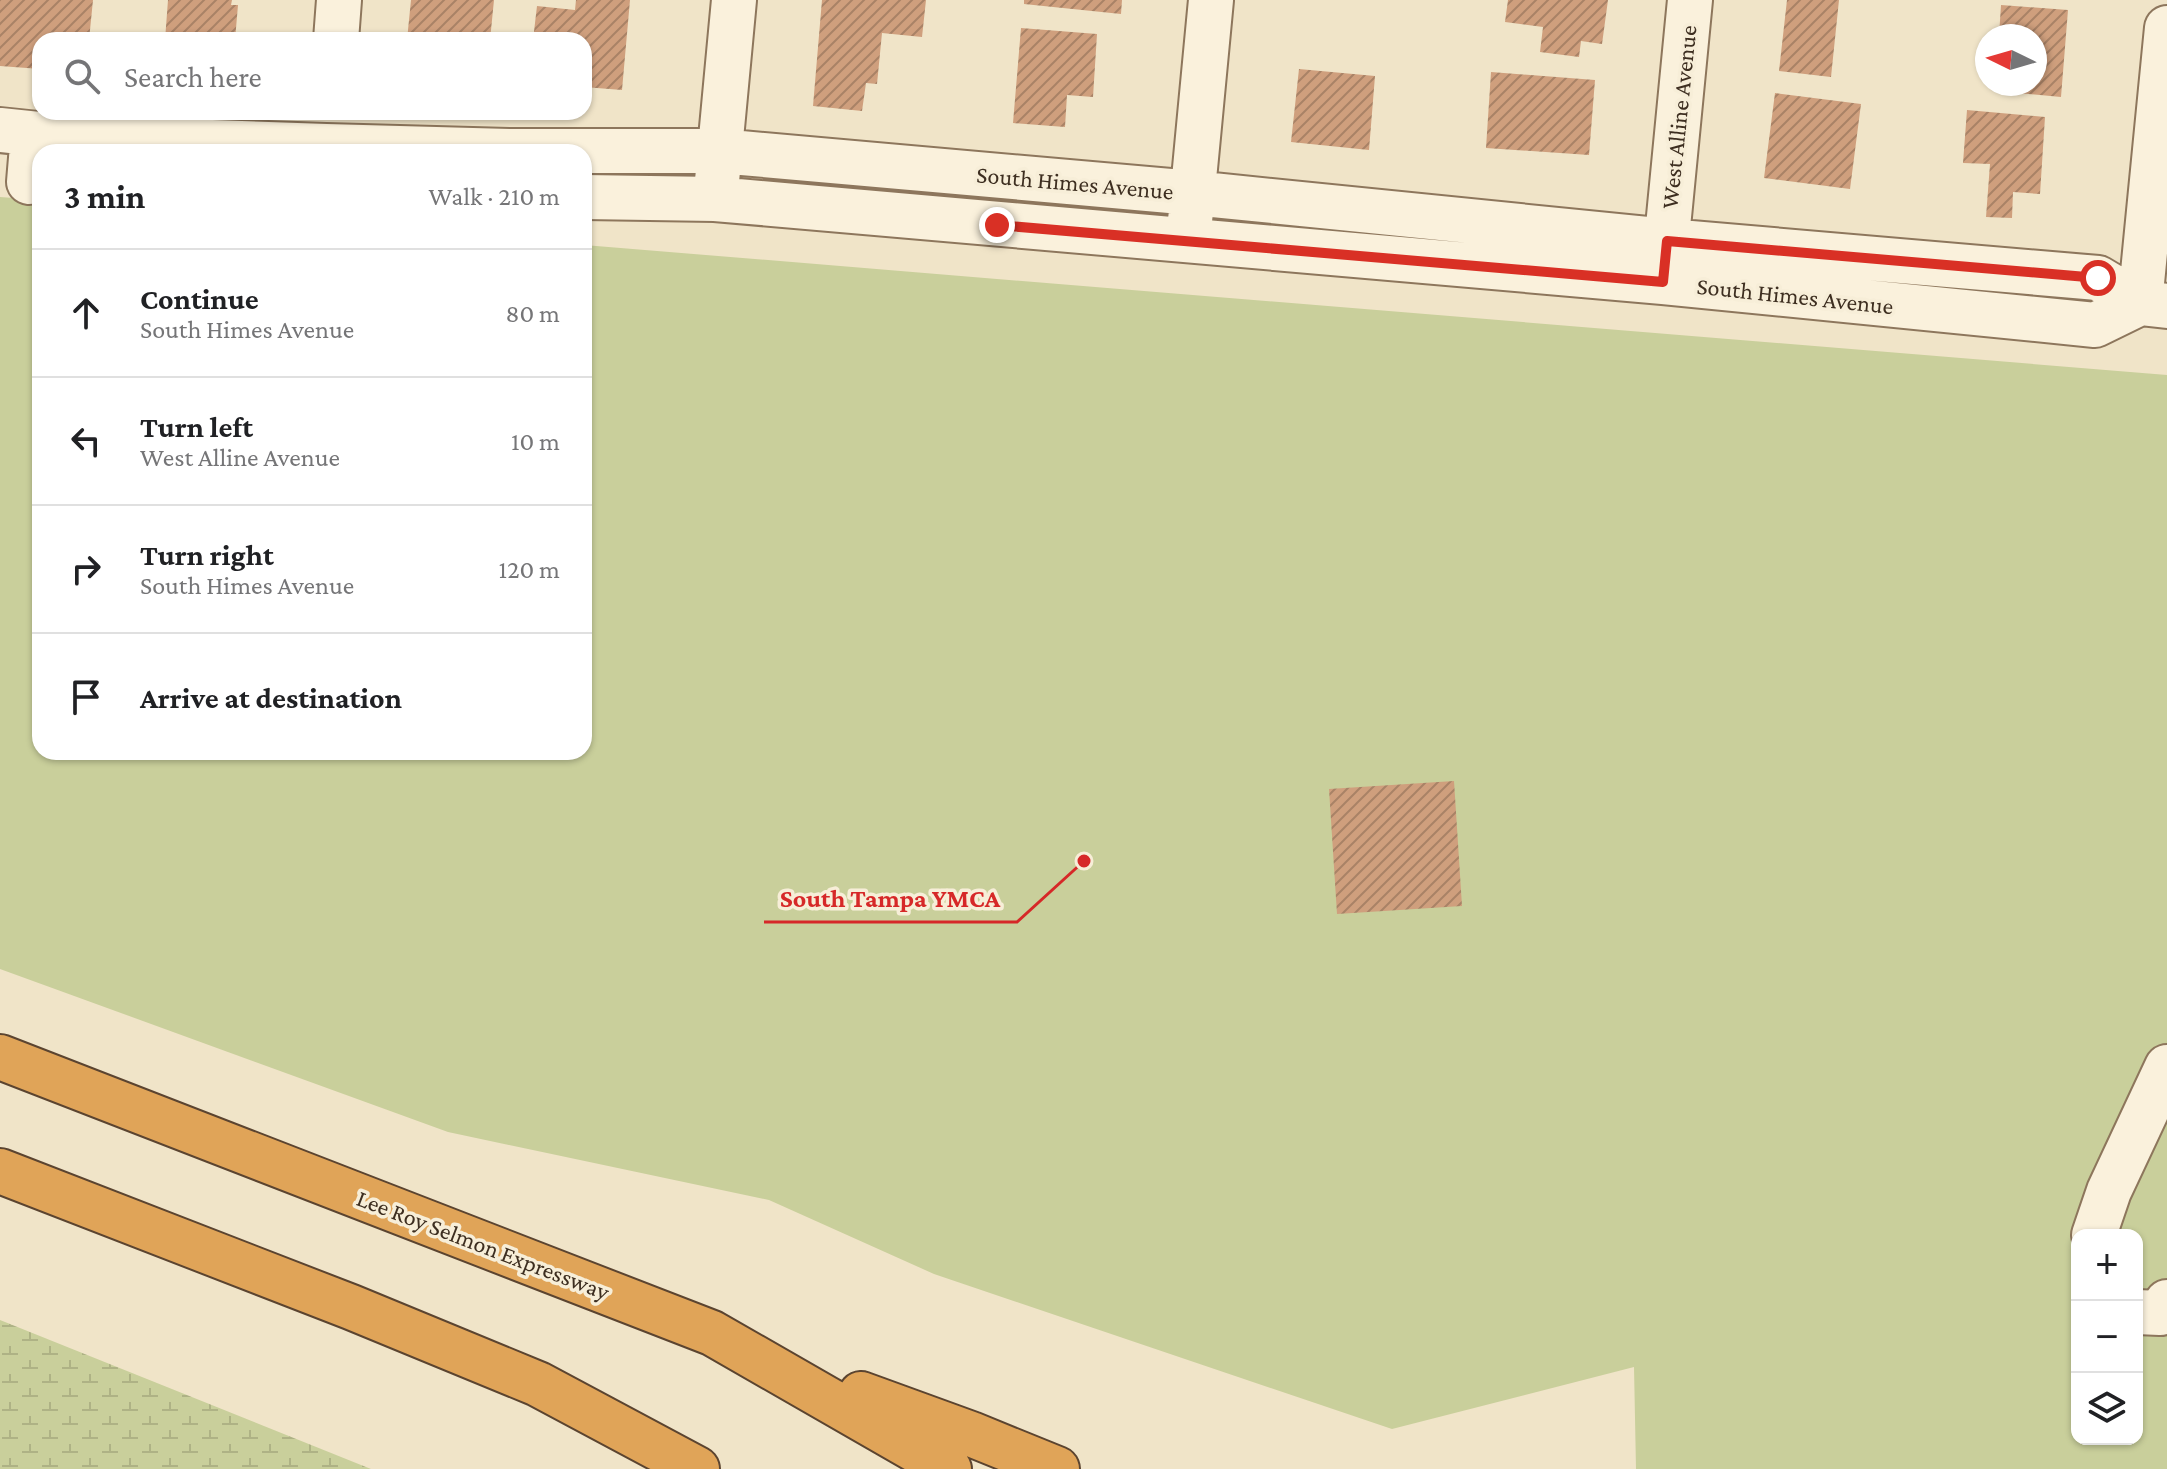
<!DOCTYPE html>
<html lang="en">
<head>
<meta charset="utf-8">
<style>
  :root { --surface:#fff; --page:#f6f6f6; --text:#202124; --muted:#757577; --line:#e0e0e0 }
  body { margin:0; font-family:"Crimson Pro",serif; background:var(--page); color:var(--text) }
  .controls { position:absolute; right:24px; bottom:24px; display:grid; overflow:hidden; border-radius:16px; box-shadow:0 2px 6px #0004 }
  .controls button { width:72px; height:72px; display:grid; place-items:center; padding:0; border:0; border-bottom:2px solid var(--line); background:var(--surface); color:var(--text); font:40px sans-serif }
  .compass { position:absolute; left:1975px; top:24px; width:72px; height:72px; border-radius:50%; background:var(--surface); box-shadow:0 2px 6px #0004; rotate:275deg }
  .stop { position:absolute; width:24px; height:24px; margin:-18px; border:6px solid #d93025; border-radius:50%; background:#fff }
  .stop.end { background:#d93025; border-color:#fff; box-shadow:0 2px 8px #0008 }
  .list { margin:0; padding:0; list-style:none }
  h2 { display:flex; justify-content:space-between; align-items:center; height:104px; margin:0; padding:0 32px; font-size:34px }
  h2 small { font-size:26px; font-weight:400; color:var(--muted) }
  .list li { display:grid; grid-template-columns:52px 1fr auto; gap:24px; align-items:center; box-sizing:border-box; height:128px; padding:0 32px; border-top:2px solid var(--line) }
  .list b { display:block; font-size:30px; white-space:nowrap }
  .list p { margin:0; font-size:26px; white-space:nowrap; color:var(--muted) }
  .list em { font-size:26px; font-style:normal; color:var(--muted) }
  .icon { flex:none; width:44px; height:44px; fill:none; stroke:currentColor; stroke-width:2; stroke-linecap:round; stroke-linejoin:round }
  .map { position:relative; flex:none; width:2167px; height:1469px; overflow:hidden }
  .search { position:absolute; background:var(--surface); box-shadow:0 2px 6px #0004; left:32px; top:32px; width:560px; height:88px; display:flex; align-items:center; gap:20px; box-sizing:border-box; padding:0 28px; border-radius:24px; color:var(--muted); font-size:30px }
  .panel { position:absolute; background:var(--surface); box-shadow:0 2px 6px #0004; left:32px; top:144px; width:560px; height:616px; border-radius:24px }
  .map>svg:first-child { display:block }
  .wetland { fill:url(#wetland-marsh) }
  .pitch { fill:#c9cf9b; fill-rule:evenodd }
  .building { fill:url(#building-hatch) }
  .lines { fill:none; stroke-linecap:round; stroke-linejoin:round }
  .minor-casing { stroke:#8d765c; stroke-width:48 }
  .highway-casing { stroke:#5b4430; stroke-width:48 }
  .minor { stroke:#faf1dc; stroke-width:44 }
  .highway { stroke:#e0a458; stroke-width:44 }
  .route { stroke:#d93025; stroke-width:10 }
  .labels { text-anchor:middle; stroke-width:7; stroke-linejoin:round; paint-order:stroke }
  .street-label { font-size:24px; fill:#3d2e20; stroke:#f7eed8 }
  .leader { fill:none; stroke:#d62828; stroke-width:3 }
  .callout-dot { fill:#d62828; stroke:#f7eed8; stroke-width:3 }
  .callout-label { font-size:26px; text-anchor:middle; font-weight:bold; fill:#d62828; stroke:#f7eed8; stroke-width:7; stroke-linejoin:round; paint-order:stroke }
</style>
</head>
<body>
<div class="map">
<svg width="2167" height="1469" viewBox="0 0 2167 1469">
  <defs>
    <pattern id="wetland-marsh" width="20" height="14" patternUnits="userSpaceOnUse" patternTransform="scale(2)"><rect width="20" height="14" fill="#c9cf9b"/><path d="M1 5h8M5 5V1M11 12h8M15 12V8" fill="none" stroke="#aeb285"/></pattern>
    <pattern id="building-hatch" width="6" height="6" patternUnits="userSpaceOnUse" patternTransform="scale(2)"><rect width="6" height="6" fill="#cf9f7d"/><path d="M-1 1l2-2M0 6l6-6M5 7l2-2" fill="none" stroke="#a98266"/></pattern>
  </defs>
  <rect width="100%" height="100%" fill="#f0e4c8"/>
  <path class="wetland" d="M0,1320L371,1469H0Z"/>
  <path class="pitch" d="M0,197L40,200V752H584V245L2167,375V1469H1636L1634,1367L1392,1429L934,1274L769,1200L448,1132L0,969ZM2077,1235H2137V1439H2077Z"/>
  <path class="building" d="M0,0H93L89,40H40V69L0,66Z
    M168,0H232L231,5H238L235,40H165Z
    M411,0H494L490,40H407Z
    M576,0H630L622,90L584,87V40H533L537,6L575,10Z
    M822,0H926L922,37L882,33L877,84L866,83L862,111L813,106Z
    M1024,0H1122L1121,14L1024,4Z
    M1508,0H1608L1602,44L1581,41L1579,57L1540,52L1543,27L1505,22Z
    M1787,0H1839L1831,77L1779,71Z
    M2001,5L2068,10L2061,97L1995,91V84H2035V36H1999Z
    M1021,28L1097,34L1093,97L1067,95L1065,127L1013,123Z
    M1299,69L1375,76L1369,150L1291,142Z
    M1491,72L1595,80L1589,155L1486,148Z
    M1775,93L1861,104L1850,189L1764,178Z
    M1967,110L2045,117L2040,194L2013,192L2012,218L1986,217L1990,164L1963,163Z
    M1454,781L1462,906L1337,914L1329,789Z"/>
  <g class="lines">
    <defs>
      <path id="minor" d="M336,40L339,0
        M0,130L67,137L326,146L509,151H719L1193,193L1667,241L2098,278L2140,303L2167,306
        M717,181L734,0
        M29,182L33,134
        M584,197L715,199L1663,282L2095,325L2140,303
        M1190,221L1211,0
        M1664,268L1690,0
        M2140,303L2167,28
        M2094,1235L2109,1191L2167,1067
        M2137,1312L2160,1313L2167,1302"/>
      <path id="highway" d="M0,1057L712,1333L949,1469
        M0,1171L351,1307L538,1384L697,1469
        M861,1394L971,1434L1057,1469"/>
    </defs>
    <use href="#minor" class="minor-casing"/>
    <use href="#highway" class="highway-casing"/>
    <use href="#minor" class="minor"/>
    <use href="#highway" class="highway"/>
  </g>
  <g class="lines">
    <path class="route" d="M997,225L1663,282L1667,241L2098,278"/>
  </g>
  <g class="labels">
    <g class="street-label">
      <text transform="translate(1679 117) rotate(-84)" y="8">West Alline Avenue</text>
      <text transform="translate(1075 183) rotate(5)" y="8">South Himes Avenue</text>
      <text transform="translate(1795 296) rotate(6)" y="8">South Himes Avenue</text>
      <text transform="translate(483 1245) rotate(21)" y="8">Lee Roy Selmon Expressway</text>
    </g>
  </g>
  <path class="leader" d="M1084 861L1017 922H764"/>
  <circle class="callout-dot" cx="1084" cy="861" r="8"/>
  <g class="callout-label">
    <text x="890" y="907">South Tampa YMCA</text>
  </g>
</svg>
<div class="controls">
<button>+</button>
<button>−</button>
<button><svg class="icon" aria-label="layers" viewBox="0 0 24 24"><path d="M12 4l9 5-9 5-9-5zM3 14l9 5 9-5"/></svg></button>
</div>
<svg class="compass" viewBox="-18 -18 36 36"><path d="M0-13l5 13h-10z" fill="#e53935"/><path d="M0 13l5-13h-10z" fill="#757577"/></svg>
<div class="stop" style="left:2098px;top:278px"></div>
<div class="stop end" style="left:997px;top:225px"></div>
<div class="search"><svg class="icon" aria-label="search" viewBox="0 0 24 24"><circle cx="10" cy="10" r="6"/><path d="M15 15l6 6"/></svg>Search here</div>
<section class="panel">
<h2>3 min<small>Walk · 210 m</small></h2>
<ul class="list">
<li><svg class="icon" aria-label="ahead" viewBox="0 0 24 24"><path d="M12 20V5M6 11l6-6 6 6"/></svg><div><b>Continue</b><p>South Himes Avenue</p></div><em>80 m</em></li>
<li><svg class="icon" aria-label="left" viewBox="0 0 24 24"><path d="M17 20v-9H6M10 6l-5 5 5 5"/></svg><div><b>Turn left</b><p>West Alline Avenue</p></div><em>10 m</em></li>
<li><svg class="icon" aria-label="right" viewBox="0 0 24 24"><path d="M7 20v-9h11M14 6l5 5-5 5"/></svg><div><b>Turn right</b><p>South Himes Avenue</p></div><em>120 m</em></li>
<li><svg class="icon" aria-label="arrive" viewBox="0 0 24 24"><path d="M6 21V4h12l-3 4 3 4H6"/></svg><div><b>Arrive at destination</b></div></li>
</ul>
</section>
</div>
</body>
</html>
